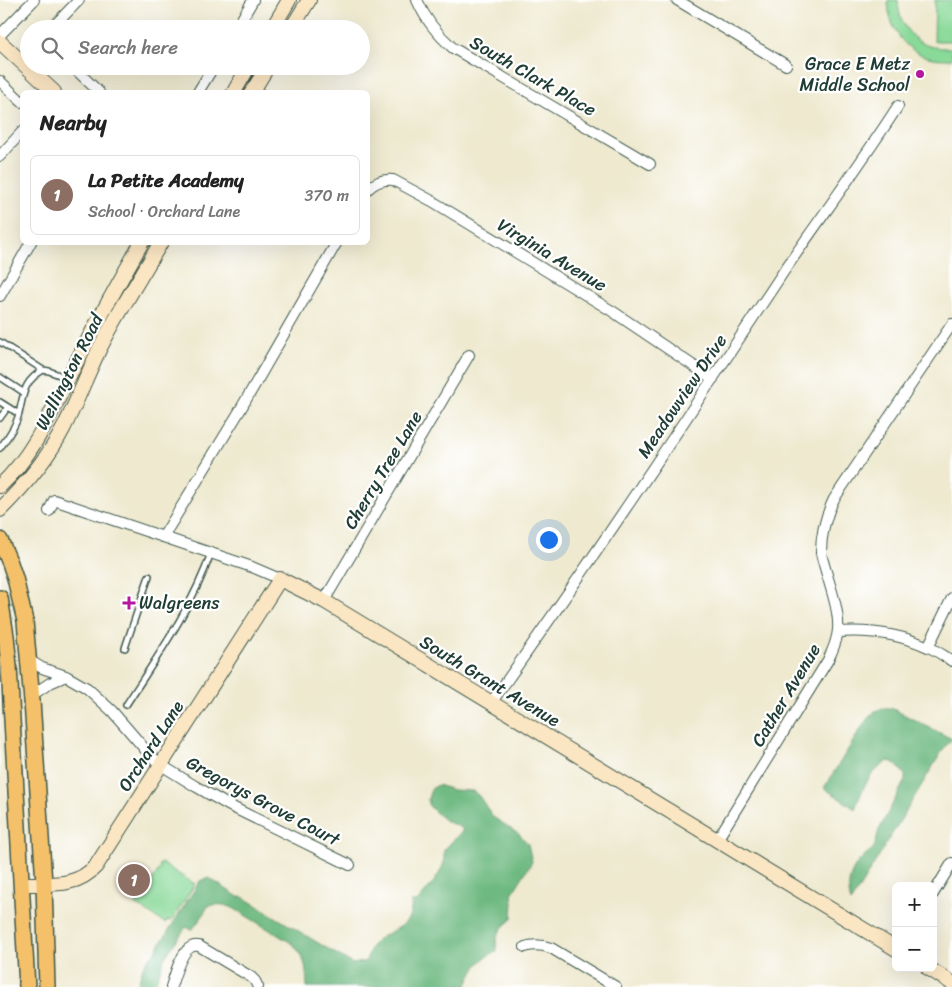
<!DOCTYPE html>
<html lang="en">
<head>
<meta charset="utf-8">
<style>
  :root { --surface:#fff; --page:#f2f2f2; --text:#222; --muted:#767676; --line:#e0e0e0; --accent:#b5179e }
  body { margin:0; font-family:Sriracha,sans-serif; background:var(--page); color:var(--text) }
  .controls { position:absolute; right:15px; bottom:15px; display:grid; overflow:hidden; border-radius:8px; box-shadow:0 5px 20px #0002 }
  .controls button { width:45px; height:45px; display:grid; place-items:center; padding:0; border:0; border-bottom:1px solid var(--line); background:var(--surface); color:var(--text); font:25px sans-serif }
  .you { position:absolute; left:548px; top:539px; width:18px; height:18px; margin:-12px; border:4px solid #fff; border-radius:50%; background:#1a73e8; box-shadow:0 0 0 8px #1a73e833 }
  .badge { display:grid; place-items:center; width:32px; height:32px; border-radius:50%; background:var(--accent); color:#fff; font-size:16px; font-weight:700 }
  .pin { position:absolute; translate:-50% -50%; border:2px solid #fff; box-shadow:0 1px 5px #0006 }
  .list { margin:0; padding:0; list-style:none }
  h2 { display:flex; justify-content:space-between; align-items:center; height:65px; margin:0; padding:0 20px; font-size:21px }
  h2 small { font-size:16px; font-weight:400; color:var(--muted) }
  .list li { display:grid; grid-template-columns:32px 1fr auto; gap:15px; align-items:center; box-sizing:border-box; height:80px; margin:0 10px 10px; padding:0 10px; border:1px solid var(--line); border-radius:8px }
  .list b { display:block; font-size:19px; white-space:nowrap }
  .list p { margin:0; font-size:16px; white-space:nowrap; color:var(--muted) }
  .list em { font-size:16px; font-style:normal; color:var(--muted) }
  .icon { flex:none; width:28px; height:28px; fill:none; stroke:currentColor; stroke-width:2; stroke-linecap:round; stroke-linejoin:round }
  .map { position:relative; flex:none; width:952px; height:987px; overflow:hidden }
  .search { position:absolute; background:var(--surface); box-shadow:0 5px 20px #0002; left:20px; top:20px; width:350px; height:55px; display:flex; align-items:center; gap:12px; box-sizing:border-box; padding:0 18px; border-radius:28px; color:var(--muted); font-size:19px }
  .panel { position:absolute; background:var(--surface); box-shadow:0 5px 20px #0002; left:20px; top:90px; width:350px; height:155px; border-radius:8px }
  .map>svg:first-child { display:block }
  .green { fill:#89d999; stroke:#548b66 }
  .forest { fill:#6eb981; stroke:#467b5a }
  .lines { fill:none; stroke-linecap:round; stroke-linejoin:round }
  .lane-casing { stroke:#3e574b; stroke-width:8 }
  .street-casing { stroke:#3e574b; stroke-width:12 }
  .secondary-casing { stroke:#3e574b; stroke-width:16 }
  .primary-casing { stroke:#3e574b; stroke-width:18 }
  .lane { stroke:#fff; stroke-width:5 }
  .street { stroke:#fff; stroke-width:10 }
  .secondary { stroke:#fbe6c3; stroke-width:14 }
  .primary { stroke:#f4c16a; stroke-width:15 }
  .poi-dot { fill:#b5179e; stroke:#fff; stroke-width:2 }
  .labels { text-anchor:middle; stroke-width:4.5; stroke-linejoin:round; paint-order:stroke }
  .poi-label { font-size:18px; fill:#1f3d34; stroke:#fff; text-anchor:end }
  .street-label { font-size:18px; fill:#1f3d34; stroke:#fff }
</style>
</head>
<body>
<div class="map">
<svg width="952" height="987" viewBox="0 0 952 987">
  <rect width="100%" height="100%" fill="#fff"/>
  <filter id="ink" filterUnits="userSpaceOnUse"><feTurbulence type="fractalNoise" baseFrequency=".02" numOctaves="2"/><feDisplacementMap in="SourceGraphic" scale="10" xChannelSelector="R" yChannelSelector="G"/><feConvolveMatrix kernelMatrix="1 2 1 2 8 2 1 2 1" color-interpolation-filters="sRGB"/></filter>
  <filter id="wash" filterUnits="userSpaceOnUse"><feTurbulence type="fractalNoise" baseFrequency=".0096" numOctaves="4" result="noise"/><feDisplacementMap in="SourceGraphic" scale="20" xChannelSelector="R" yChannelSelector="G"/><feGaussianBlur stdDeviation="1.12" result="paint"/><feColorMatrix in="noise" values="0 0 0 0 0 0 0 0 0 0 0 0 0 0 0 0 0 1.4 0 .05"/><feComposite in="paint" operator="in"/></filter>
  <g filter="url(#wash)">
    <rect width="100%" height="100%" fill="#eee9cf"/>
    <path class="green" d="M888,0H898C898,20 909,39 929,46C936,48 944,48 952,48V59C944,59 936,59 928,57C903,50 888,26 888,0Z
      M935,0H952V41H934Z
      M161,863L195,884L171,922L168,920L165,923L136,905L160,868L159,866Z"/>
    <path class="forest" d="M884,708H891L952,739L944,748L851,902C844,877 855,862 874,848L879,830L905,780V775L896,764L888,761C866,776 865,785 855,809L824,788L867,719L875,711Z
      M438,785L453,790L473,791L479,796L493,817L520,835L528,844L532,862L512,894L513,903L512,919C500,928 494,937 497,951C477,960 475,969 466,987H307C306,968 306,959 293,944L233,908C224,904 218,904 208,906L202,917L192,930L186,927L165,957L154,987H137L144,964L155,952L200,881L209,878L240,898L241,896L353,964L366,961C368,955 370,948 374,943C388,928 414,930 411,902H417L433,883L439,874L444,863V850L463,830C456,823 452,825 446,821C442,818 430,808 428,804C427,799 430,793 431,789Z"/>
  </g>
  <g filter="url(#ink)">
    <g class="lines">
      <defs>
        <path id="lane" d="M0,342L43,370L49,371L67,378
          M0,377L23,392
          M0,402L19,414
          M0,418L8,407
          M0,448C7,438 15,428 18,417C24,397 21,383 43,370
          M125,648L149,576
          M126,705C157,657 192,608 211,553"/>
        <path id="street" d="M417,0C425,19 437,34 453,48L650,164
          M677,0L786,65
          M51,29L79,0
          M236,29L253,0
          M0,35L34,0
          M72,66L99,92
          M0,81L22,102
          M198,92L214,66
          M0,156L22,132
          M368,189C375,182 383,179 393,180L432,201L612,311L713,379
          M0,296L31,242
          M49,511L54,500L252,567L280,579
          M163,537L239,412L337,242
          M324,601L469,355
          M838,632C869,630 900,634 928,647C936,650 944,656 952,661
          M928,647L952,598
          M29,660L42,668L66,676L87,688L112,711L150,755L161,765L195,786L228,805L350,865
          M32,695L50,683L66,676
          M491,703C592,561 688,416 784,271C822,216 862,162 898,106
          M717,840L828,660C833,650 837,641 838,630C840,608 826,576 821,553C821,533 825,517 834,499L952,324
          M933,894L952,863
          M525,947C534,944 542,945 551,948L616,987
          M171,987C174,977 181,952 191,947C195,945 196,946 199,946L251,977L255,981L258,987"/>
        <path id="secondary" d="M272,29L289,0
          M291,29L309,0
          M0,42L54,92
          M234,92L249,66
          M252,92L268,66
          M0,486C36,453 54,405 76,363C97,322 119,282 142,242
          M0,510C24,486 47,460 63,429C76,404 86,377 98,352C117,314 140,279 161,242
          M21,884C49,883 75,889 96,866L280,579L324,601L896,949
          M928,968L952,983"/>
        <path id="primary" d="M0,540L10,563L15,578L25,621L32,701L44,883L47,987
          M0,598L6,636L9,666L27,987"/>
      </defs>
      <use href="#lane" class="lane-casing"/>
      <use href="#street" class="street-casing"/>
      <use href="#secondary" class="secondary-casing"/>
      <use href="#primary" class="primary-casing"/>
      <use href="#lane" class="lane"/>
      <use href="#street" class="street"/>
      <use href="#secondary" class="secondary"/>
      <use href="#primary" class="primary"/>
    </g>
  </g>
  <g class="poi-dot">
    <circle cx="920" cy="74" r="5"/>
    <path d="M126.5 595.5h5v5h5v5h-5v5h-5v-5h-5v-5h5z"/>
  </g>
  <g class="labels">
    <g class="poi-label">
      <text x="910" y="70">Grace E Metz<tspan x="910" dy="21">Middle School</tspan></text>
      <text x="139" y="609" text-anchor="start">Walgreens</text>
    </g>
    <g class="street-label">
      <text transform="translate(533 76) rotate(30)" y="6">South Clark Place</text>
      <text transform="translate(552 255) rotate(31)" y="6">Virginia Avenue</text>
      <text transform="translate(69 372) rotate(-63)" y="6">Wellington Road</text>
      <text transform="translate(682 396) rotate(-56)" y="6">Meadowview Drive</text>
      <text transform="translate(383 470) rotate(-59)" y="6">Cherry Tree Lane</text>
      <text transform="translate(490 681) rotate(31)" y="6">South Grant Avenue</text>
      <text transform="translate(786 695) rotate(-59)" y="6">Cather Avenue</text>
      <text transform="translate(151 746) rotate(-57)" y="6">Orchard Lane</text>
      <text transform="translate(263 801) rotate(28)" y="6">Gregorys Grove Court</text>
    </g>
  </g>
</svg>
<div class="controls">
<button>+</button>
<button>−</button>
</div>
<div class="you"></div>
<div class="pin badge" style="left:134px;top:880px;background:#8d6e63">1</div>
<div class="search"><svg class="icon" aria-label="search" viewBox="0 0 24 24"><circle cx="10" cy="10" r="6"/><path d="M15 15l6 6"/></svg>Search here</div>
<section class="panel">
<h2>Nearby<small></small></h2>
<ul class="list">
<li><span class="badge" style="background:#8d6e63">1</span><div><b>La Petite Academy</b><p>School · Orchard Lane</p></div><em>370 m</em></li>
</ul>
</section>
</div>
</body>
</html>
